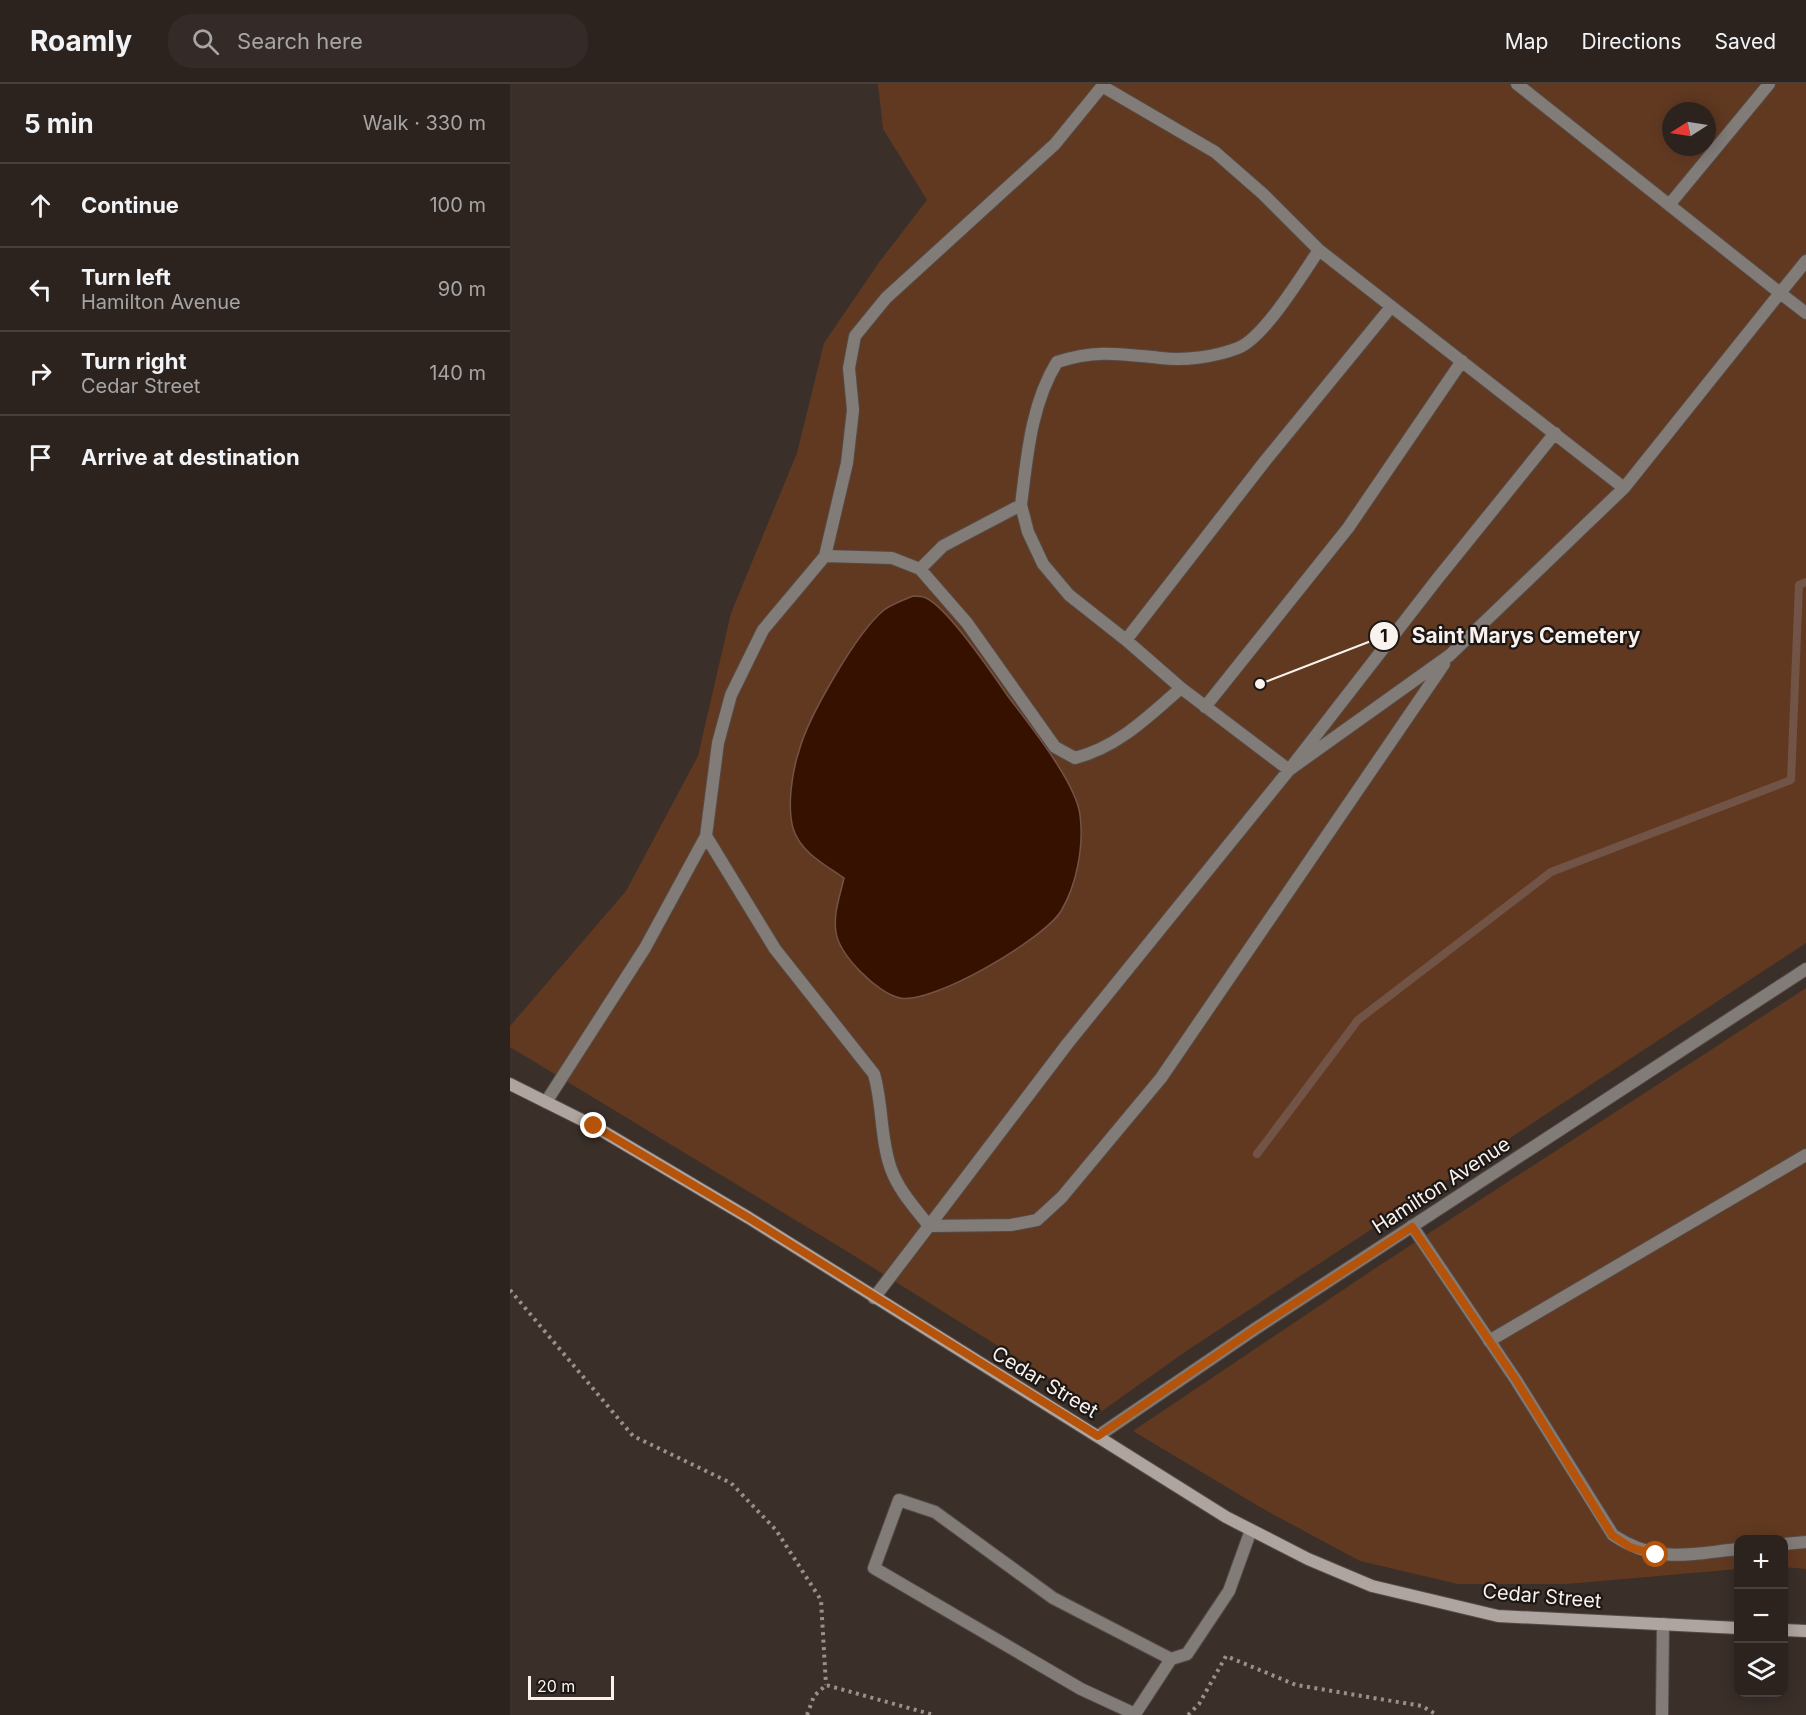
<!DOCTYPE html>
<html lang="en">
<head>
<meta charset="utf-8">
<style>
  :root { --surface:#2c231f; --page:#342b28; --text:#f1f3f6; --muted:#a6a4a4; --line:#48403d }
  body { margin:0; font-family:Inter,sans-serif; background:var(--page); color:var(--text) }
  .controls { position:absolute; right:18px; bottom:18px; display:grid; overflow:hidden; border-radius:12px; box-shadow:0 3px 15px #0003 }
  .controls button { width:54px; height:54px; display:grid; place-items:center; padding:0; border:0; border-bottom:2px solid var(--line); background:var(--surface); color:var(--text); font:30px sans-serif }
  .compass { position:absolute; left:1152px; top:18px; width:54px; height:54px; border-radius:50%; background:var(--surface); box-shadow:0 3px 15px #0003; rotate:258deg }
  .scale { position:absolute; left:18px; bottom:15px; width:86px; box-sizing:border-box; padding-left:6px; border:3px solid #faf2ee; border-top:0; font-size:16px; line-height:21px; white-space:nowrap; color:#faf2ee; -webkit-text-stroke:4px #1d1815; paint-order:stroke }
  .stop { position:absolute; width:18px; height:18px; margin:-14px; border:4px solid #b45309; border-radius:50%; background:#fff }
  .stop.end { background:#b45309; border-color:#fff; box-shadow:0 2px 6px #0008 }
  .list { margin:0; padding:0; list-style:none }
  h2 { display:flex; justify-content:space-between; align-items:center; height:78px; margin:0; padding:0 24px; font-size:26px }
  h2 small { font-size:20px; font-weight:400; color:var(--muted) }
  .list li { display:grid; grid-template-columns:39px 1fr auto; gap:18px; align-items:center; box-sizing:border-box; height:84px; padding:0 24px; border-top:2px solid var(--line) }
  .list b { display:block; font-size:22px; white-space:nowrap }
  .list p { margin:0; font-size:20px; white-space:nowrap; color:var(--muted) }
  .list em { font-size:20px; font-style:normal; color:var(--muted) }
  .icon { flex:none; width:33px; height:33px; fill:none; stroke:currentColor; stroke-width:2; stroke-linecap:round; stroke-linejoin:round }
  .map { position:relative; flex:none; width:1296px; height:1631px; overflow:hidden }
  header { display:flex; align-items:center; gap:36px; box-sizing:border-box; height:84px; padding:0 30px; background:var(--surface); border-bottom:2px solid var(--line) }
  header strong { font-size:28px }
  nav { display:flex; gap:33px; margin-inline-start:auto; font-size:21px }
  .search { width:420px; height:54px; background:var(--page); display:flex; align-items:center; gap:15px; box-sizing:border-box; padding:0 21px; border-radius:24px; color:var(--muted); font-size:22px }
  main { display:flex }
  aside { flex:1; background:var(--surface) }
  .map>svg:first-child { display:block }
  .green { fill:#613921; fill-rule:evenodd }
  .water { fill:#371100; stroke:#725447; stroke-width:1.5 }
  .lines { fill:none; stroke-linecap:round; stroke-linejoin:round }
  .stream { stroke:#725447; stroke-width:8 }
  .lane-casing { stroke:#554a45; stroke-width:14 }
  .street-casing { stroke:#554a45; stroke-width:14 }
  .secondary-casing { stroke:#554a45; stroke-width:14 }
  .path { stroke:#9a908b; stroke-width:4; stroke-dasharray:3 4.5; stroke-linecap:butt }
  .lane { stroke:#827c79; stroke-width:12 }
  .street { stroke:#827c79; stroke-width:12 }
  .secondary { stroke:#afa5a0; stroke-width:12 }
  .route { stroke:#b45309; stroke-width:8 }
  .labels { text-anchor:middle; stroke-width:4.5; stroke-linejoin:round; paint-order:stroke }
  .street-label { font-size:20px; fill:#faf2ee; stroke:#1d1815 }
  .leader { fill:none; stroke:#faf2ee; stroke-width:2 }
  .callout-dot { fill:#faf2ee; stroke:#1d1815; stroke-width:2 }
  .mark-label { font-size:18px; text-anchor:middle; font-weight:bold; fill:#111 }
  .callout-label { font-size:21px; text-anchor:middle; font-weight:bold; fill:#faf2ee; stroke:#1d1815; stroke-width:4.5; stroke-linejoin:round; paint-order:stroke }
</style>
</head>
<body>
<header>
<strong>Roamly</strong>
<div class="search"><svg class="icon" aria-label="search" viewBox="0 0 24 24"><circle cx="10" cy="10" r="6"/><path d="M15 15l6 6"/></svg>Search here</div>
<nav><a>Map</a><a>Directions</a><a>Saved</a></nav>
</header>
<main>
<aside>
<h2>5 min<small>Walk · 330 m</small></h2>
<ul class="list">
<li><svg class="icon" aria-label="ahead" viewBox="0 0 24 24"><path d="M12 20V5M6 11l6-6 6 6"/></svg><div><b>Continue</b></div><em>100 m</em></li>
<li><svg class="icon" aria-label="left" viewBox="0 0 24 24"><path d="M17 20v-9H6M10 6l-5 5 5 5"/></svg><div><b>Turn left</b><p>Hamilton Avenue</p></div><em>90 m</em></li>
<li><svg class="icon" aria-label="right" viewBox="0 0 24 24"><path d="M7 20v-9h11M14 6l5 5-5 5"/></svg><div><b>Turn right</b><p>Cedar Street</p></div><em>140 m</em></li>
<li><svg class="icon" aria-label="arrive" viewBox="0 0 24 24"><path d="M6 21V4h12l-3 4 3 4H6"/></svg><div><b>Arrive at destination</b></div></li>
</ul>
</aside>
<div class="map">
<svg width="1296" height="1631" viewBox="0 0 1296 1631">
  <rect width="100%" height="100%" fill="#3a2f29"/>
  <path class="green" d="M368,0H1296V859L675,1268L592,1327L338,1168L0,963V942L116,807L188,672L221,529L287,369L314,259L370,177L417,116L373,45ZM1161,27H1197V63H1161Z
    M1296,904V1485L1274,1483V1456H1228V1485L1057,1500H948L850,1477L755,1426L623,1347L867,1183Z"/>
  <path class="water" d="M403,512C407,512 412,512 416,514C438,524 482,589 497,611C518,639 566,698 570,731C574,761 567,801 551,827C534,855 422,921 390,914C368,910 329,871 326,848C323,830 330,812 334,794C315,781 290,768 283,744C277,722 282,688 289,667C298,633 347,548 374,526C382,520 394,516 403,512Z"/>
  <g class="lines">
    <path class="stream" d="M747,1070L848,936L1041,788L1281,696L1289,501L1296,498"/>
    <defs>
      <path id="lane" d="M592,2L705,68L753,110L809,166L1114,404
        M1159,121L1259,0
        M1296,177L1270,209L1296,229
        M511,421L518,448L533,480L559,511L616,556L671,604L779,686L940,571L1114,404L1270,209L1007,0
        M315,472L337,379L343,326L339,284L345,252L376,214L545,60L594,0
        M410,485L433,462L511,421C517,373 521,320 547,278C586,265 611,270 651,274C674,277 705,273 728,264C754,254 792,191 809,166
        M616,556L755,377L881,223
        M671,604C638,633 608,663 565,674L545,663L457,539L410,485L382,474L315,472L253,546L221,611L208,659L196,752L265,865L364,990C373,1021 370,1054 381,1085C389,1107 405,1124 419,1142L558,959L779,686L928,494L1045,349
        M695,623L838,444L952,277
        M36,1018L135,864L196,752
        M902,1142L1006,1296L1103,1451C1146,1480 1180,1470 1228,1465
        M364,1214L419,1142L501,1141L527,1136L552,1113L651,994L934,580
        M979,1257L1296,1071
        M1274,1460L1296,1458
        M1152,1631L1153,1540"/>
      <path id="street" d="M588,1352L745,1245L1296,885
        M661,1575L625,1630L571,1605L364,1484L389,1416L425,1428L543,1514L661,1575L677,1570L719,1507L741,1446"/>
      <path id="secondary" d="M0,1000L84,1042L239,1134L716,1433L798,1475L862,1502L988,1532L1228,1544
        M1274,1546L1296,1547"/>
    </defs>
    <use href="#lane" class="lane-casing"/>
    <use href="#street" class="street-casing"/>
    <use href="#secondary" class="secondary-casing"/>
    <path class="path" d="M0,1206L123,1352L221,1399L266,1446L311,1516L316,1601
      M297,1631L304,1612L316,1601L424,1631
      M678,1631L689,1620L716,1572L786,1601L912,1622L927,1631"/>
    <use href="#lane" class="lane"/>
    <use href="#street" class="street"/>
    <use href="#secondary" class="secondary"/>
  </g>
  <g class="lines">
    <path class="route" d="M84,1042L239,1134L588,1352L745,1245L902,1143L1006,1296L1102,1451L1120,1463L1146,1471"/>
  </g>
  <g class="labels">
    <g class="street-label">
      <text transform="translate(931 1101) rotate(-33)" y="7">Hamilton Avenue</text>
      <text transform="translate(535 1298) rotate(31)" y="7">Cedar Street</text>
      <text transform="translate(1032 1512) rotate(5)" y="7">Cedar Street</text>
    </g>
  </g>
  <path class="leader" d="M750 600L874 552"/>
  <g class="callout-dot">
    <circle cx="750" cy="600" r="6"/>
    <circle cx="874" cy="552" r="15"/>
  </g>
  <g class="mark-label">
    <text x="874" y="558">1</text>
  </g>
  <g class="callout-label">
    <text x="1016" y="559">Saint Marys Cemetery</text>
  </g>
</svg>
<div class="controls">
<button>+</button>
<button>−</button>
<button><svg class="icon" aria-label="layers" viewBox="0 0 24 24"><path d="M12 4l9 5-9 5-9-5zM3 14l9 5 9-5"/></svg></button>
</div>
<svg class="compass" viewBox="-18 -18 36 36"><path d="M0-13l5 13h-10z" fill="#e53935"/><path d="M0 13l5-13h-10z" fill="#a6a4a4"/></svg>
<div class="scale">20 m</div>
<div class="stop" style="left:1146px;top:1471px"></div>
<div class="stop end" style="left:84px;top:1042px"></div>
</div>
</main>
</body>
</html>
